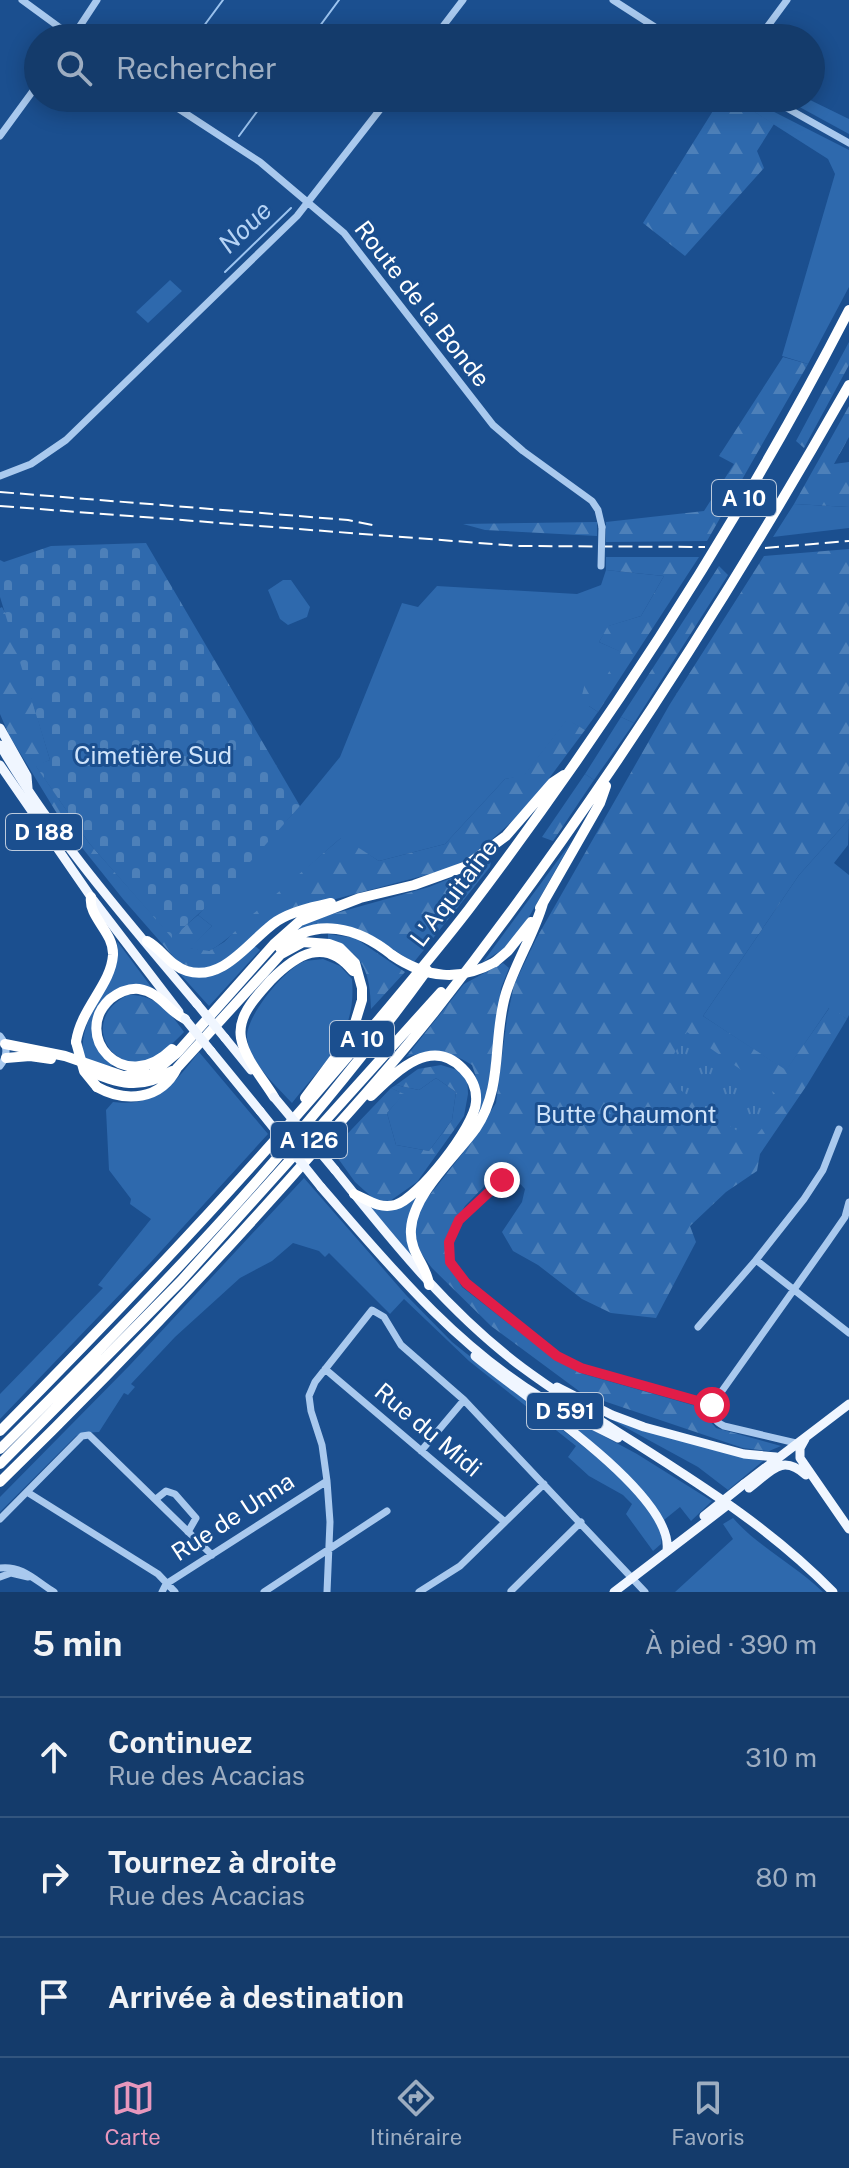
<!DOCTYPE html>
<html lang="fr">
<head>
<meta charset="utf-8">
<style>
  :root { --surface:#143b6b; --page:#214673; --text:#f1f3f6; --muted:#9dadc1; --line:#33557e; --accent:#e797bd }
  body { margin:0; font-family:"Public Sans",sans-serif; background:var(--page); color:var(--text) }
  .stop { position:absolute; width:24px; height:24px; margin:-18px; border:6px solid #e11d48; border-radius:50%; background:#fff }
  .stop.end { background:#e11d48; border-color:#fff; box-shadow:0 2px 8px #0008 }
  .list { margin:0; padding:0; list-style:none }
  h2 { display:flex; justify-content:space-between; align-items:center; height:104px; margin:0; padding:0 32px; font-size:34px }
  h2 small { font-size:26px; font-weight:400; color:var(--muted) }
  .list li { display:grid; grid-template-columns:52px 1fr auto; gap:24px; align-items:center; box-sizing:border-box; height:120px; padding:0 32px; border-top:2px solid var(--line) }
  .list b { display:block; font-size:30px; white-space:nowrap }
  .list p { margin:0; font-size:26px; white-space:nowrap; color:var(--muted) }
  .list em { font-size:26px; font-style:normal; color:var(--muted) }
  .icon { flex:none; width:44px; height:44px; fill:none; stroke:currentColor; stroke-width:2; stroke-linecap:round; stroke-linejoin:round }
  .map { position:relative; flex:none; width:849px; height:1592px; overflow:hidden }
  .search { position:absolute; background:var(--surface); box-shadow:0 4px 20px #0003; left:24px; right:24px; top:24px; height:88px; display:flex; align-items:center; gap:20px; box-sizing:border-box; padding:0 28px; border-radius:44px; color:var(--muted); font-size:30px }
  .sheet { height:464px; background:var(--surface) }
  nav { display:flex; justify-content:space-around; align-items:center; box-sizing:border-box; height:112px; border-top:2px solid var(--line); background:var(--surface); font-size:22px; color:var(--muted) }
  nav a { display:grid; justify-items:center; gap:4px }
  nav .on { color:var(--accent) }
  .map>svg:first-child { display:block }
  .grass { fill:#2e69ad }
  .forest { fill:url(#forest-firs) }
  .cemetery { fill:url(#cemetery-stones) }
  .park { fill:url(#park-tufts) }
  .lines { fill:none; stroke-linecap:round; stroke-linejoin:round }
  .stream { stroke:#9cc4f0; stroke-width:2 }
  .minor { stroke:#a9c9ee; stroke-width:7 }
  .major { stroke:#f0f6ff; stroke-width:9 }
  .highway { stroke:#fff; stroke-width:10 }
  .rail { stroke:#fff; stroke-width:2; stroke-dasharray:14 6; stroke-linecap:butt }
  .minor-bridge { stroke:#a9c9ee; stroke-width:7 }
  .major-bridge { stroke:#f0f6ff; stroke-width:9 }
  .highway-bridge { stroke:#fff; stroke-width:10 }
  .route { stroke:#e11d48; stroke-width:10 }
  .labels { text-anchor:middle; stroke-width:6; stroke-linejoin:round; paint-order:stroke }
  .shield { fill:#1b4f8f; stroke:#bbcadd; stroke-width:2 }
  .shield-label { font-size:22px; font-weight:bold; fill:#fff }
  .street-label { font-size:24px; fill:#fff; stroke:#1b4f8f }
  .park-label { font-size:24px; fill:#cfe3fa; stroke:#1b4f8f }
  .water-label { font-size:26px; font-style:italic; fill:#b5d3f5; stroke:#1b4f8f }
</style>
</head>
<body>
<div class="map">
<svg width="849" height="1592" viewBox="0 0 849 1592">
  <defs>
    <pattern id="forest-firs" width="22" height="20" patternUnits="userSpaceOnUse" patternTransform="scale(2)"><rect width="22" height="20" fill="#2e69ad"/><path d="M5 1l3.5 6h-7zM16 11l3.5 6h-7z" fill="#4d80b9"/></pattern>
    <pattern id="cemetery-stones" width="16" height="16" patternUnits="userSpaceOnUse" patternTransform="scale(2)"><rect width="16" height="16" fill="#2e69ad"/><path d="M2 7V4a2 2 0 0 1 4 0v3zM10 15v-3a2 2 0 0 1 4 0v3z" fill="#4d80b9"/></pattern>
    <pattern id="park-tufts" width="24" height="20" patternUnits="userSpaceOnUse" patternTransform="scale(2)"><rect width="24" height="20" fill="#2e69ad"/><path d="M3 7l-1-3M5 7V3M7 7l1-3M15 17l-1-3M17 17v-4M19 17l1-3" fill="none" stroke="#4d80b9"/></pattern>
  </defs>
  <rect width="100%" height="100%" fill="#1b4f8f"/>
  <path class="grass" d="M732,98H747L849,150V287L808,364L782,356L835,174L828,159Z
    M783,98H806L849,119V134Z
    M170,280L182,291L148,323L136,312Z
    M794,504L849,507V528L773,537Z
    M606,570L664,576L641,616L609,626L599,642L622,652L589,706L598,712L585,730L567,720L524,776L505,779L445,844L379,861L341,838C321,854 222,949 208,951C202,951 194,949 189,948L212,926L198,915L300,806L340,757L402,603L418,607L437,586L577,594L601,585Z
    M283,580H291L310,607L307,617L288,625L280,619L268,590Z
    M621,717L634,723L594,780L585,774Z
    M849,819L848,845L834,863L849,875V1015L847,1019L829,1008L786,1071L703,1016L799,875Z
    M572,841L521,931L508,946L483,962Z
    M117,941L155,992L126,987L93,1029L114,1065L108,1067L83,1057C78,1008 121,988 117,941Z
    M255,946L260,950L209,1006L180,974C217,983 229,970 255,946Z
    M323,959L340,966L352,979C357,1036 325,1061 292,1103C276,1086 250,1063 247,1038C245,1017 285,968 305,961C310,960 318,960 323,959Z
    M199,1052L268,1134L151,1262L0,1419V1394L103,1288L98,1285L151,1219L130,1204L131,1199L109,1170L106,1110L113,1102C158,1107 173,1084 199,1052Z
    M436,1078L456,1092L452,1120L429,1151L396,1145L387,1113L403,1094L391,1088L396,1085L419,1090Z
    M304,1178L406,1295L452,1342L614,1471L649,1507L662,1535L661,1544L653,1551L626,1514L632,1504L623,1495L589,1476L568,1457L576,1446L469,1361L404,1299L390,1314L329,1253L325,1257L319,1251L293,1243L272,1261L240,1278L175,1337L131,1384L135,1387L128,1395L124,1393L99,1432L83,1433L76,1436L0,1512V1497L130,1365Z
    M419,1196L407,1235L411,1257L370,1207C391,1209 402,1209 419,1196Z
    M554,1411L559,1412L637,1454L712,1501L691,1521L680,1507L664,1520C635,1476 594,1444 554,1411Z
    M612,1420L754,1459L763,1461L728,1490L698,1467Z
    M733,1518C757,1546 795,1565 823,1592H675L733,1539L723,1524Z"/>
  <path class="forest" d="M721,98H732L774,124L757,151L764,168L685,256L643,223Z
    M849,342V365L804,448L796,441Z
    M783,357L808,364L707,541L606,542V522L704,511L734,464L719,456Z
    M849,406V437L834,464L849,462V507L794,504Z
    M597,522V536L485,530L463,524Z
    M849,549V819L799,875L703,1016L786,1070L830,1007L847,1019L807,1085L760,1154L757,1171L726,1192L690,1226L696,1242L656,1318L611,1313L582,1299L538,1265L513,1251L502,1232L522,1202L525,1189L504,1166L465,1206L445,1240L446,1260L462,1287L530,1340L580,1373L696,1406L716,1428L781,1446L769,1451L743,1448L583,1394L491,1326L432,1268L418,1249L415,1232L417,1216L425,1201L470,1144L496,1103L507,1018L514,985L536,939L670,704L764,556Z
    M606,557H699L598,712L589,706L582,695L585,683L604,680L621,652L599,642L608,626L641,616L664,576L606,570Z
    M719,566L728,575L634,723L621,717Z
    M2,607L8,618L50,760L36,766L89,843L172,937L198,915L212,926L190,948L209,951L224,942L253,914L342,837L379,861L445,844L505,779L524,775L567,719L585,730L527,808L472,857L445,870L279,914L227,960L215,966L199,970L178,962L123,899L64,825L9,735L0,714V608Z
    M585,774L594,780L553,841L542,837Z
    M492,856L490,867L414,962C364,935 356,913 295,932L308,921L429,887L471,870L483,860Z
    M328,934L355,938L405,972L371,1009C370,972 364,953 328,939Z
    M503,963L509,968L501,988L486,1103L478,1118C481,1098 479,1084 472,1065C449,1050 432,1050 406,1057L464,984Z
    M128,995C155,994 169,1011 184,1032C175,1041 165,1052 154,1058C111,1078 78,1019 128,995Z
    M441,1065L467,1073L468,1094L464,1116L417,1182L390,1201L375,1200L355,1182L332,1150L391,1088L404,1094L387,1113L396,1145L429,1151L452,1120L456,1092L436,1078L419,1090L396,1085L418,1069Z"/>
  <path class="cemetery" d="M146,543L300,806L226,889L172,938L89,843L35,765L50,760L0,597V560L4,562L51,546Z"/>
  <path class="park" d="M687,1032L786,1101L751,1141L668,1081L667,1066Z"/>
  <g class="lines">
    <path class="stream" d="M195,38L223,0
      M311,38L339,0
      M239,136L267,98
      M225,272L291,208"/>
    <path class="minor" d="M22,0L74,38
      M613,0L672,38
      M72,38L97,0
      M434,38L463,0
      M759,38L787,0
      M162,98L260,162L344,233L493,425L523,451L592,501L598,510L602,527
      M769,98L849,143
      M0,136L38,84
      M0,476L31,464L66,440L297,216L389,98
      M0,1036C8,1046 8,1056 0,1066
      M839,1129L823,1170L804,1199L756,1260L849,1333
      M502,1180L459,1220L449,1242L450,1262L466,1283L557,1356L581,1368L712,1405
      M698,1327L756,1260
      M325,1369L505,1522
      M712,1405L827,1243L845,1217L849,1202
      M712,1405C712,1416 714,1421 724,1426L796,1443
      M421,1451L464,1400
      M27,1492L158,1574L175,1592
      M156,1499L166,1491L175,1494L196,1518L188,1532
      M0,1519L82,1436L89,1435L212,1555
      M0,1568C22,1565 36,1581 54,1592
      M0,1577L11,1573L28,1577
      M511,1591L581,1522
      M162,1592L166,1584L327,1481L322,1445L311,1411L309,1396L315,1382L372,1310L384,1317L401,1345L464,1400L645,1592
      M264,1592L387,1511
      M327,1592L330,1522L327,1481
      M419,1592L460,1566L544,1484"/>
    <path class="major" d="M0,728L27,776L28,788
      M0,745C52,835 130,924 197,1004
      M0,765L91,897L179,1012
      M225,1038L251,1070
      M211,1051L260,1111
      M335,1170C392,1241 449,1313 523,1368C626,1444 743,1499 833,1592
      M321,1187C388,1264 453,1344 542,1398C566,1413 593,1425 618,1438
      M475,1356C518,1393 674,1493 667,1550
      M557,1387L612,1415L644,1427L744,1454L776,1457
      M805,1439L800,1448V1458L849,1529
      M744,1484L849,1404
      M749,1488C771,1472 781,1453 806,1475
      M614,1592L725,1507"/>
    <path class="highway" d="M540,908L600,803L606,786
      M147,941C162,949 170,966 187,971C225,982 250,939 277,921C293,911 313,907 331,903
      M280,948C315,915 359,928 392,955
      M495,962L508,951L531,922
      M76,1042C81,1008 111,985 113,955C114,932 88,917 91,897
      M5,1044L65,1056L123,1076L152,1074L177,1053L274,944L300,921L360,898L414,885L464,867L506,836L552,783L564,775
      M172,1049C123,1097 71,1035 110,999C118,993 129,988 139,989C160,992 168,1011 185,1019
      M6,1058L30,1056L51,1059
      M85,1070C119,1083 139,1091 172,1071
      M97,1087C126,1103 161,1100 177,1068L281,954L303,942L329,944L340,948L355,963L362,988V1000L351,1036L305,1098
      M274,1097C263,1079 245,1059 241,1038C237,1015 257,996 271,980C296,955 325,936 353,971
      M354,1194C368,1200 379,1209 395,1205C418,1199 475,1126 476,1102C477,1090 472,1078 463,1069C431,1035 395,1073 371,1096
      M429,1285C428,1267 409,1253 411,1229C413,1194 456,1156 476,1128C504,1087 492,1038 506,993C516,962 534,934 543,903
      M0,1431C130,1300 257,1166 375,1024C407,986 439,948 469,909C612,720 741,520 849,310
      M0,1449C152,1299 301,1144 427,970
      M0,1464L181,1281L441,992
      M0,1482C111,1374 216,1263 318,1147C357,1104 396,1060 432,1015C589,816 724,605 849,385"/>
    <path class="rail" d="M0,492L348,520L377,526
      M0,506L519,546L705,547
      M765,548L849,541"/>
    <path class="minor-bridge" d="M601,566L602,527"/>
    <path class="major-bridge" d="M197,1004L225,1038
      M185,1019L211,1051
      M274,1097L335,1170
      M260,1111L321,1187
      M704,1516L744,1484"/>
    <path class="highway-bridge" d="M392,955C426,978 459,982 495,962
      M76,1042L84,1071L97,1087"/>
  </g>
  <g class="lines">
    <path class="route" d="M502,1180L459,1220L449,1242L450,1262L466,1283L557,1356L581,1368L712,1405"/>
  </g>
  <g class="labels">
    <g class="shield">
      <rect x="712" y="480" width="64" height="36" rx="6"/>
      <rect x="6" y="814" width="76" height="36" rx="6"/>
      <rect x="330" y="1021" width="64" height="36" rx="6"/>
      <rect x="271" y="1122" width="76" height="36" rx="6"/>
      <rect x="527" y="1393" width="76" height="36" rx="6"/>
    </g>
    <g class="shield-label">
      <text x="744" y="506">A 10</text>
      <text x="44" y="840">D 188</text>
      <text x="362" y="1047">A 10</text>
      <text x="309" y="1148">A 126</text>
      <text x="565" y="1419">D 591</text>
    </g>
    <g class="street-label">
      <text transform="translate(422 304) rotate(52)" y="8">Route de la Bonde</text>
      <text transform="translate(454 893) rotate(-53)" y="8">L'Aquitaine</text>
      <text transform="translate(428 1430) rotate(40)" y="8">Rue du Midi</text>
      <text transform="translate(233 1517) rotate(-33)" y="8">Rue de Unna</text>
    </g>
    <g class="park-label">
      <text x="153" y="764">Cimetière Sud</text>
      <text x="626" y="1123">Butte Chaumont</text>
    </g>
    <g class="water-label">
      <text transform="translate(245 227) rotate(-44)" y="9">Noue</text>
    </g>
  </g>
</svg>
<div class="stop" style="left:712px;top:1405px"></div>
<div class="stop end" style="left:502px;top:1180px"></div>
<div class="search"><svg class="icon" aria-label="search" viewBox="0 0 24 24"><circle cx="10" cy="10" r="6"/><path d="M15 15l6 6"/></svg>Rechercher</div>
</div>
<section class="sheet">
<h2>5 min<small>À pied · 390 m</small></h2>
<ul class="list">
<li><svg class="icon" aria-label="ahead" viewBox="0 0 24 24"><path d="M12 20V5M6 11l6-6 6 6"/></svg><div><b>Continuez</b><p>Rue des Acacias</p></div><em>310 m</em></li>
<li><svg class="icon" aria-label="right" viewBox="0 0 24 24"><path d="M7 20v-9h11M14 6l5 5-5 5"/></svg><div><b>Tournez à droite</b><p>Rue des Acacias</p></div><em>80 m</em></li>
<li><svg class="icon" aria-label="arrive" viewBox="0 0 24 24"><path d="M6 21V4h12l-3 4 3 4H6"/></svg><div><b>Arrivée à destination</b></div></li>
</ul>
</section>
<nav>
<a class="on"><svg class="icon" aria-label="map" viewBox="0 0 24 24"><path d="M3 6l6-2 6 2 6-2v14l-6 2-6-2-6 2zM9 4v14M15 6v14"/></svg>Carte</a>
<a><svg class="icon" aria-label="directions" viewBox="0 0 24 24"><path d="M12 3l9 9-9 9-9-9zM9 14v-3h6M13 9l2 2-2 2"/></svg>Itinéraire</a>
<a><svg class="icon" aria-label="saved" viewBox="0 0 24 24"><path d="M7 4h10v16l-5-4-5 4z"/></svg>Favoris</a>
</nav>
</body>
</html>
